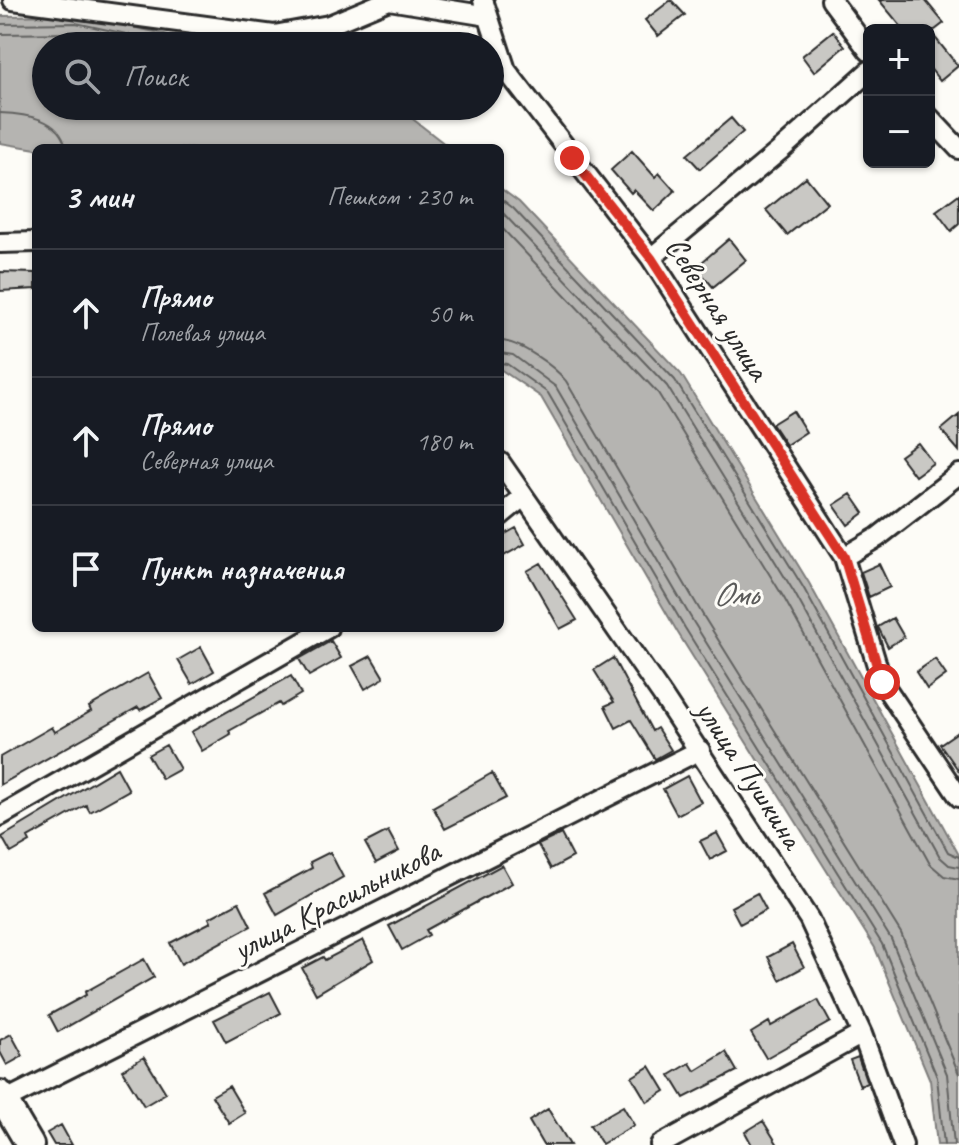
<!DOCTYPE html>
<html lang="ru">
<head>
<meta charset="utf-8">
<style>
  :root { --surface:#171b24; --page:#242831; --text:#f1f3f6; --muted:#9ea1a6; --line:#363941 }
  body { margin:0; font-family:Caveat,sans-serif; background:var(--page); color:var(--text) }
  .controls { position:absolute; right:24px; top:24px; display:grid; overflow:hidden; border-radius:12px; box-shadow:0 2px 6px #0004 }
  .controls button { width:72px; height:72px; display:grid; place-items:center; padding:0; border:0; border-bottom:2px solid var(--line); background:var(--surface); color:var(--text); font:40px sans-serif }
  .stop { position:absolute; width:24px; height:24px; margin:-18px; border:6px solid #d93025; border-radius:50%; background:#fff }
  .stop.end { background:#d93025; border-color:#fff; box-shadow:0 2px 8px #0008 }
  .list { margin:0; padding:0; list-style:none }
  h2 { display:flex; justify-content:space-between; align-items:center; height:104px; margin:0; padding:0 32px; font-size:34px }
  h2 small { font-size:26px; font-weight:400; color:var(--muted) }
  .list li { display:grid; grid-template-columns:52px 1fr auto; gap:24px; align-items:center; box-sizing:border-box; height:128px; padding:0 32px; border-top:2px solid var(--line) }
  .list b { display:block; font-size:30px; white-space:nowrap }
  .list p { margin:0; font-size:26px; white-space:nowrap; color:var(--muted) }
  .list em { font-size:26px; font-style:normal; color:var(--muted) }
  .icon { flex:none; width:44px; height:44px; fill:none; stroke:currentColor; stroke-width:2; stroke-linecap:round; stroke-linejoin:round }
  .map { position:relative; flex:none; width:959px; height:1145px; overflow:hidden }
  .search { position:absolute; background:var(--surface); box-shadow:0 2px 6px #0004; left:32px; top:32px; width:472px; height:88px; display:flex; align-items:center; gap:20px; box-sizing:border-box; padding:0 28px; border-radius:44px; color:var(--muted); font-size:30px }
  .panel { position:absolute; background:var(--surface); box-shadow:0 2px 6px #0004; left:32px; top:144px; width:472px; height:488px; border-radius:12px }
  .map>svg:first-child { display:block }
  .water { fill:#b5b4b1; stroke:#7e7d7b; stroke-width:2 }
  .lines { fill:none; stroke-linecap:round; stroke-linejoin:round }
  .shore { stroke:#626261; stroke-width:2 }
  .building { fill:#c9c8c4; stroke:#2b2b2b; stroke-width:2 }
  .street-casing { stroke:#2b2b2b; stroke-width:24 }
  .secondary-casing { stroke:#2b2b2b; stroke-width:32 }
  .street { stroke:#fdfcf7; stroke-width:18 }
  .secondary { stroke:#fdfcf7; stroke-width:26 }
  .route { stroke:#d93025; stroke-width:10 }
  .labels { text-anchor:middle; stroke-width:6; stroke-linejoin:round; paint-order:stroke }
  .street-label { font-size:32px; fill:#2b2b2b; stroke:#fdfcf7 }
  .water-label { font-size:34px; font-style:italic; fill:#5b5b5a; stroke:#fdfcf7 }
</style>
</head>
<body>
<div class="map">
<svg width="959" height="1145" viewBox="0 0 959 1145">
  <rect width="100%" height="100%" fill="#fdfcf7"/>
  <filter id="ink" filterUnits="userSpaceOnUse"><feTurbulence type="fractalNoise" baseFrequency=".0125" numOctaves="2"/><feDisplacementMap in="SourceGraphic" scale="16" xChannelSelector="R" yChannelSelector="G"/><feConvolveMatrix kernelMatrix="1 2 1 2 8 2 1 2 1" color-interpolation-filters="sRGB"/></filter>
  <g filter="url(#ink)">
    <path class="water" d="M77,15L219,46H46V106H396L450,148L36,149L0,143V16Z
      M500,188L519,202L681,374L809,583L959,855V1145H937L930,1080L875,948L678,633L541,397L500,369Z"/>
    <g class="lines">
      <path class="shore" d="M0,24L76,23L181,46
        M0,34L75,33L134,46
        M0,113C26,114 60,118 66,148
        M500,198L513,208L675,380L803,587L948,852L959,857
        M500,210L667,386L794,592L940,857L949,865L959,867
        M500,226L658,393L784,598L930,864L944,876L959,879
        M500,341C519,341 554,366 566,381L704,617L901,933L959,1074
        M500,353L513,355L556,387L694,623L891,939L947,1074L954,1145
        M500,363L507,364L548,393L685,628L882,944L937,1077L944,1145"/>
    </g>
    <path class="building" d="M671,0L685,15L658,36L645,20Z
      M879,0H925L944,23L935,30H904Z
      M929,30L958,66L940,81L929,67Z
      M833,31L845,46L814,72L802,56Z
      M731,118L743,132L700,169L687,155Z
      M632,151L655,177L659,173L675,191L654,211L634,190L631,193L611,170Z
      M806,177L827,203L787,235L766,210Z
      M959,194V224L951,231L936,211Z
      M729,239L746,260L713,287L696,267Z
      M0,272L36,273V289L0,291Z
      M793,411L806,432L786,445L772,424Z
      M959,415V451L941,430Z
      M918,443L933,463L915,476L900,456Z
      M851,494L864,513L848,525L834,505Z
      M516,528L525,544L500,558V537Z
      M541,563L577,620L560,629L527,571Z
      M879,564L890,587L869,597L861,572Z
      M893,618L904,637L888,647L878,627Z
      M331,641L341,658L309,676L299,659Z
      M201,647L214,671L192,684L178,660Z
      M371,656L384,678L365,689L352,666Z
      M613,658L652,731L657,728L671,750L655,759L631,720L616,728L605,706L614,702L594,670Z
      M935,659L946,675L927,689L916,672Z
      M148,673L162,698L140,710L138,707L0,785V757L52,727L55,732L91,711L89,707Z
      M291,676L301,694L281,706L279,703L229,731L231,734L202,751L191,732Z
      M959,731V771L940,744Z
      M166,745L180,769L162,779L148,755Z
      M117,768L129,790L90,812L86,805L28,838L30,842L11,853L2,837Z
      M492,773L506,798L445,829L433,807Z
      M687,776L701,802L677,815L663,789Z
      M388,831L399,851L376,863L365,843Z
      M717,833L727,851L710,860L700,841Z
      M561,834L573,857L551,869L538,845Z
      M330,852L343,877L277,915L265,893L312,868L310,862Z
      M502,865L512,883L426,930L429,935L402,950L389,926Z
      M757,893L766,910L740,924L731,907Z
      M239,902L251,926L181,964L170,943L211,922L209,918Z
      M363,940L373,960L316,994L302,968L323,957L325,960Z
      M792,944L804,967L780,980L768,957Z
      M144,959L154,977L58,1032L49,1015L86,995L85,992Z
      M270,992L281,1013L226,1042L214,1020Z
      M818,1000L830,1022L766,1058L751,1033L769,1022L771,1026Z
      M11,1034L23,1056L7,1065L0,1052V1040Z
      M726,1052L737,1071L684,1098L670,1075L690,1063L695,1071Z
      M144,1057L166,1093L144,1106L122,1070Z
      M858,1057L867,1083L860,1086L850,1060Z
      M650,1066L665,1091L647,1102L632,1077Z
      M229,1086L245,1113L229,1123L212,1096Z
      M623,1106L634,1125L602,1144L590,1125Z
      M548,1109L570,1145H543L529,1121Z
      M763,1121L778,1145H752L745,1132Z
      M61,1125L72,1145H54L47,1133Z"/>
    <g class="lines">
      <defs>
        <path id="street" d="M13,0L274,35L329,25L389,0L488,16
          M483,0L506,70L651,258L844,557L882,682L959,797
          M831,0L869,51
          M929,117L959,149
          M0,243L36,242
          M651,258L783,148L869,71
          M500,462L662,695L809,919L862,1034L903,1145
          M500,516L523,497
          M844,557L878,537L959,474
          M0,816L328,628
          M0,1103L700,750
          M660,1145L862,1034"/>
        <path id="secondary" d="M0,1094L30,1145"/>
      </defs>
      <use href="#street" class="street-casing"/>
      <use href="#secondary" class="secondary-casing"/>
      <use href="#street" class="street"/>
      <use href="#secondary" class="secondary"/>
    </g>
  </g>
  <g class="lines" filter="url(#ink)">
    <path class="route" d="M572,158L651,258L844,557L882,682"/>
  </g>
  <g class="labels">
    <g class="street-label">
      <text transform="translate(718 308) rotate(57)" y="11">Северная улица</text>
      <text transform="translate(750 774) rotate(57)" y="11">улица Пушкина</text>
      <text transform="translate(336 900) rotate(-27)" y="11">улица Красильникова</text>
    </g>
    <g class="water-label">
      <text x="735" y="605">Омь</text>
    </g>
  </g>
</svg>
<div class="controls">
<button>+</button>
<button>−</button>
</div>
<div class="stop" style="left:882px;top:682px"></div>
<div class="stop end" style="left:572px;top:158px"></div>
<div class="search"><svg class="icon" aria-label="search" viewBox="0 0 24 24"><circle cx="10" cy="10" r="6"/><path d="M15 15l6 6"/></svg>Поиск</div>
<section class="panel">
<h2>3 мин<small>Пешком · 230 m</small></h2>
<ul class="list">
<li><svg class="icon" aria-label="ahead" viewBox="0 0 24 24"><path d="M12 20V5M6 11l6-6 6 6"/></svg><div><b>Прямо</b><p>Полевая улица</p></div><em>50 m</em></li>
<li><svg class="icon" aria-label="ahead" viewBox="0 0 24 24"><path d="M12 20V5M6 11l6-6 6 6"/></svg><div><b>Прямо</b><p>Северная улица</p></div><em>180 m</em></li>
<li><svg class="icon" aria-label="arrive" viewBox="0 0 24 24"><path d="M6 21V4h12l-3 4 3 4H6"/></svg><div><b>Пункт назначения</b></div></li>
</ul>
</section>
</div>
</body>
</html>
